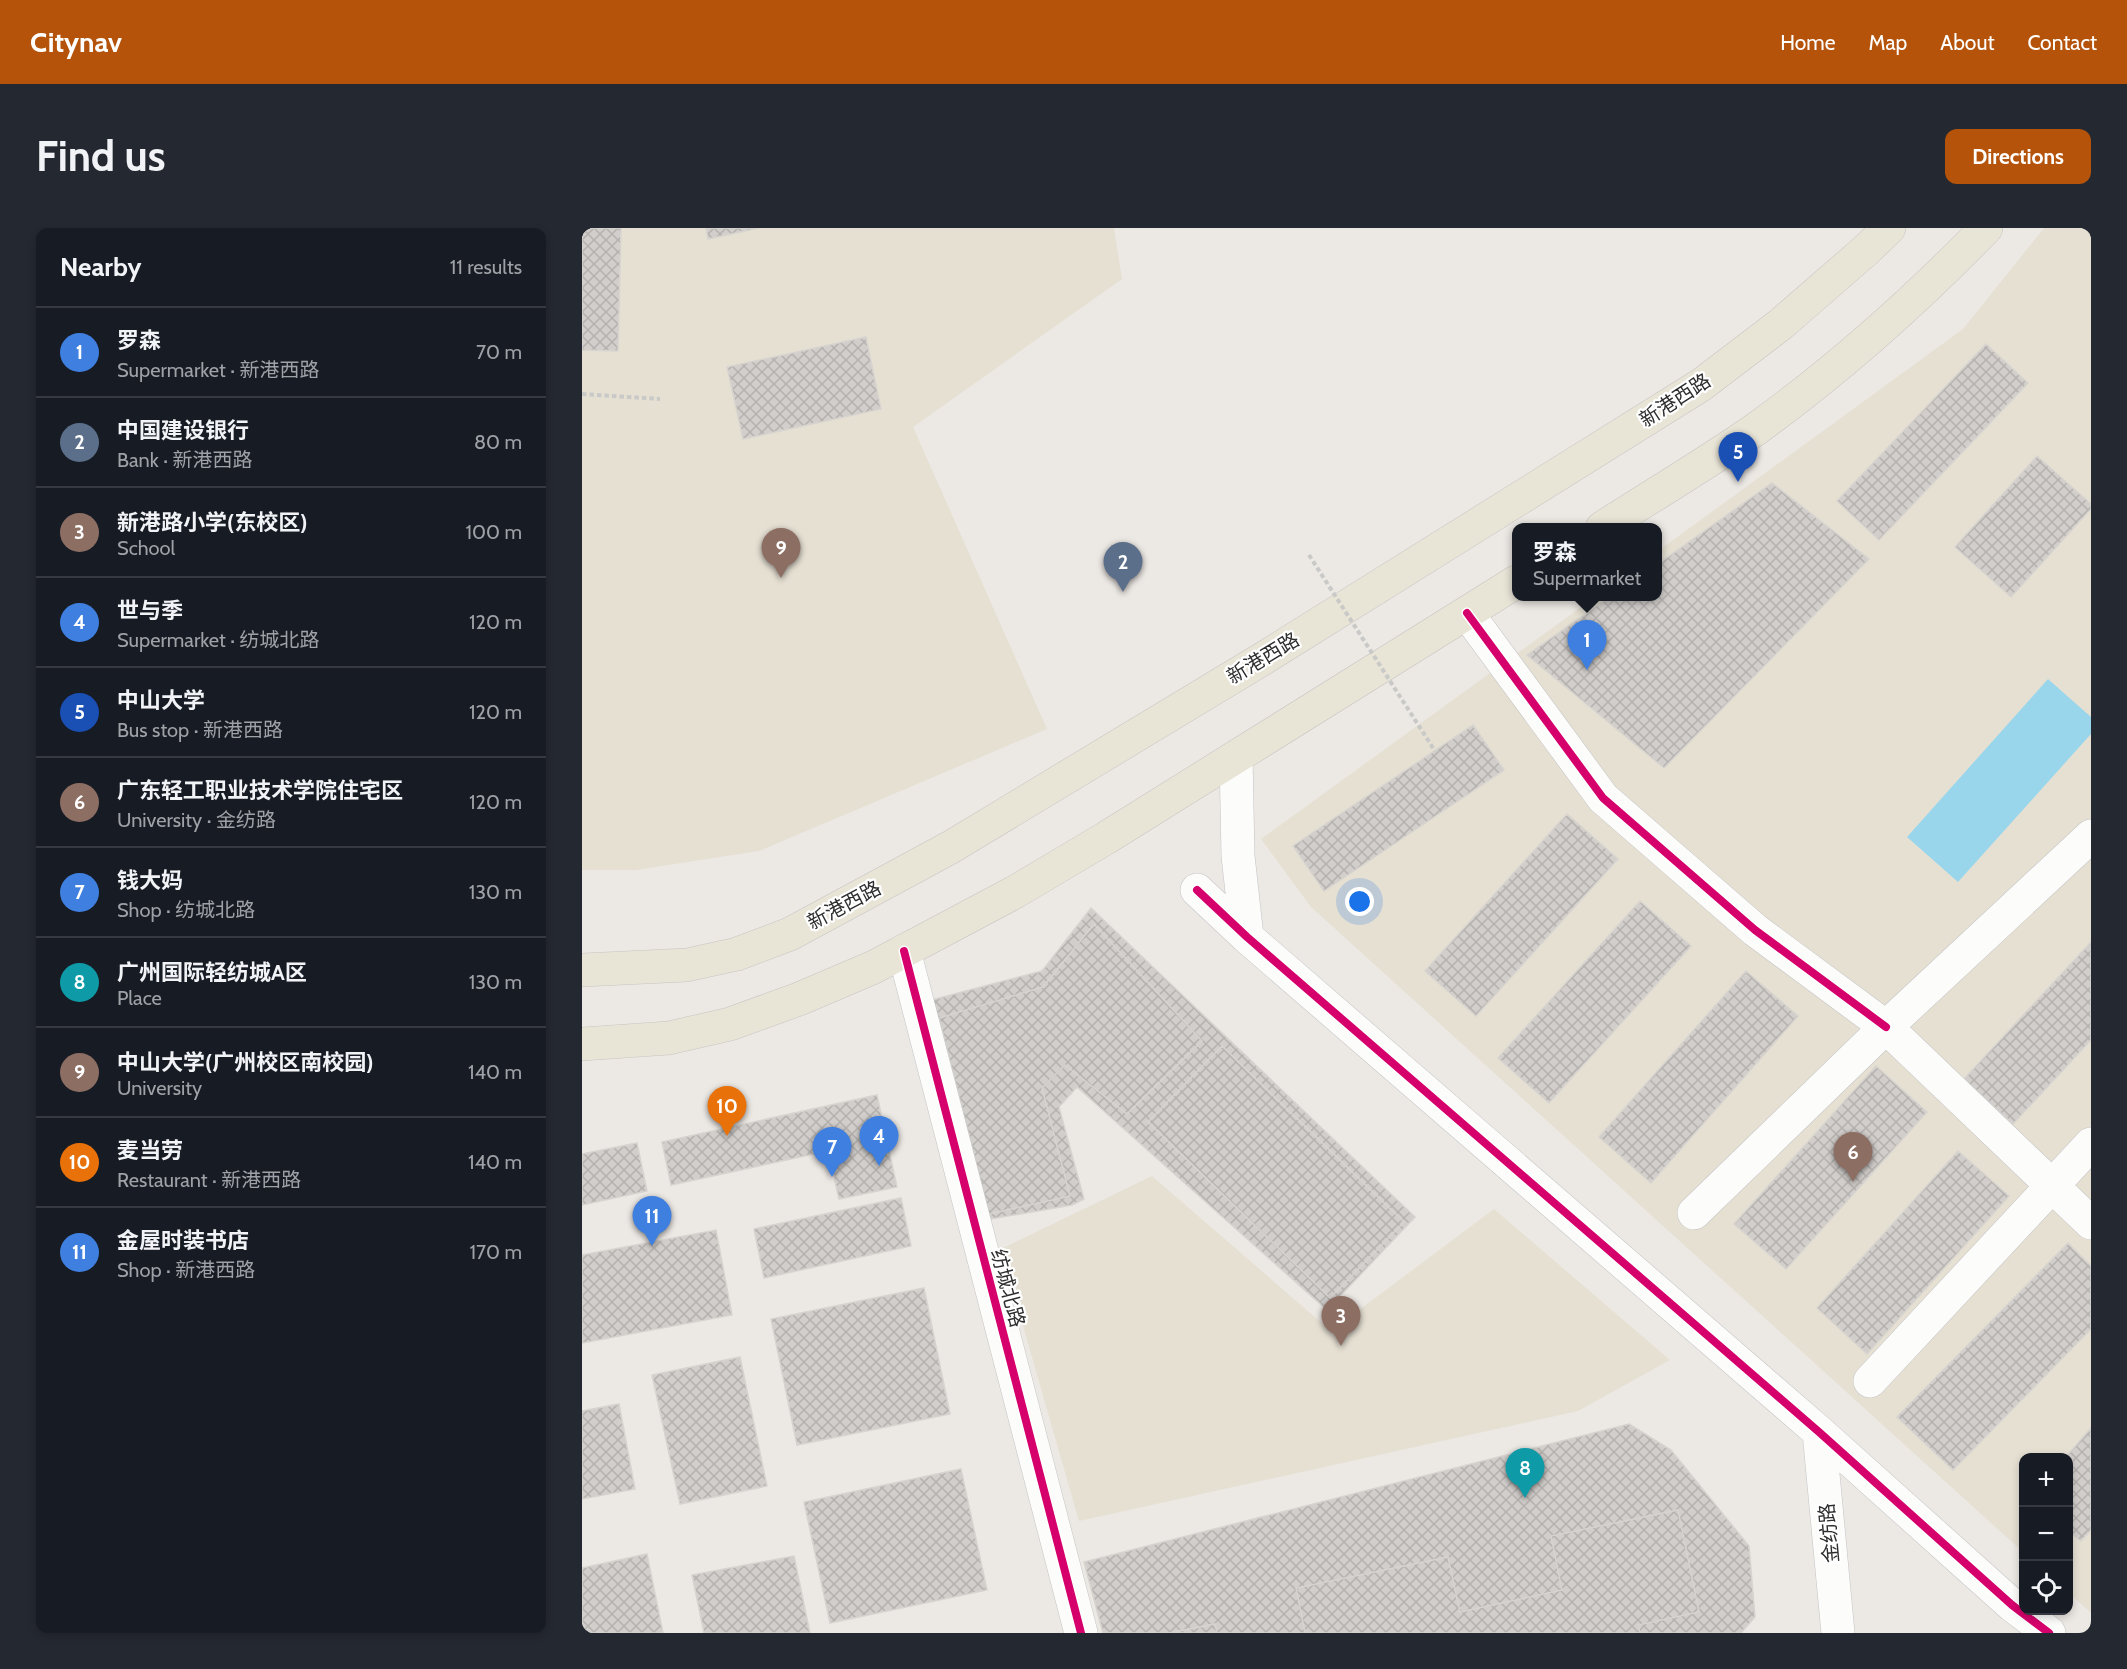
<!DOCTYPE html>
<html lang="en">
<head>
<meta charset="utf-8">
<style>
  :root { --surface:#171b24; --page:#242831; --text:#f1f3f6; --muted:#9ea1a6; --line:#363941; --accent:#b45309 }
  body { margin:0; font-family:Cabin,"Noto Sans SC",sans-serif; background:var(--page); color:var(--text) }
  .controls { position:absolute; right:18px; bottom:18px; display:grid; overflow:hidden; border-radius:12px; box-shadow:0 3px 9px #0003 }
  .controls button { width:54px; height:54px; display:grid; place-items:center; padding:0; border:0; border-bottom:2px solid var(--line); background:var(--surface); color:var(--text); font:30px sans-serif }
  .you { position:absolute; left:778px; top:674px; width:21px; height:21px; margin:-15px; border:4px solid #fff; border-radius:50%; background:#1a73e8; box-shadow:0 0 0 9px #1a73e833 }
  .badge { display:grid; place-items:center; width:39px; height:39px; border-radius:50%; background:var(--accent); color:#fff; font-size:20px; font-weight:700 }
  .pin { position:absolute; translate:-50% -50px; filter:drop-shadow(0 2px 3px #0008) }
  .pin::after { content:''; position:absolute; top:32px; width:21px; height:18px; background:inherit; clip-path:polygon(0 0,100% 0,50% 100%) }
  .popup { position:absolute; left:930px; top:295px; width:150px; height:78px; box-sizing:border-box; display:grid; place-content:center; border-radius:12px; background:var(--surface); filter:drop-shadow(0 2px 4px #0005); font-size:20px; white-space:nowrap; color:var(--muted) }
  .popup b { font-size:22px; color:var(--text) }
  .popup::after { content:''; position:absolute; left:50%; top:100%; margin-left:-12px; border:12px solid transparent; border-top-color:var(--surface) }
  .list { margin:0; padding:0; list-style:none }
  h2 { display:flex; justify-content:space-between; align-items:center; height:78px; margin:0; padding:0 24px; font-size:26px }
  h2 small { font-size:20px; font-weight:400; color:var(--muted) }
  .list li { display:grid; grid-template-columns:39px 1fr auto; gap:18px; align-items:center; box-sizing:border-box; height:90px; padding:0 24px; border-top:2px solid var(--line) }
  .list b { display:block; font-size:22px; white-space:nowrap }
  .list p { margin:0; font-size:20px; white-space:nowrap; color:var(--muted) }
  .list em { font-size:20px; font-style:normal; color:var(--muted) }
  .icon { flex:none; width:33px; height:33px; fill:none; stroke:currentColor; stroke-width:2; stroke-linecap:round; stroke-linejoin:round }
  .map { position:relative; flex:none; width:1509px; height:1405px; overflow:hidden; border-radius:12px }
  header { display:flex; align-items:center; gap:36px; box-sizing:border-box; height:84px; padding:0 30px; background:var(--accent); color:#fff }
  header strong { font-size:28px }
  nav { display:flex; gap:33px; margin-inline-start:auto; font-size:21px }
  .intro { display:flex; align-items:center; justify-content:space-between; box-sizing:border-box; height:144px; padding:0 36px }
  h1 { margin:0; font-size:42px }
  .button { padding:15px 27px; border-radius:12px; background:var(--accent); color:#fff; font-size:21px; font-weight:700 }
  main { display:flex; gap:36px; padding:0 36px }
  aside { flex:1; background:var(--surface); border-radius:12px; box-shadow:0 3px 9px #0003 }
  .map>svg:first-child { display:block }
  .education { fill:#e6e0d3 }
  .water { fill:#99d6ec }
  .building { fill:url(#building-cross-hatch); stroke:#d7d4d0; stroke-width:1.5 }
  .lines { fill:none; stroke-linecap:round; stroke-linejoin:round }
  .minor-casing { stroke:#c5c4c5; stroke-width:34 }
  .major-casing { stroke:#c6c5c4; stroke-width:34 }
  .path { stroke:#c9c9c8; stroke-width:4; stroke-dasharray:4.5 3; stroke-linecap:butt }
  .minor { stroke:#fcfcfb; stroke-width:33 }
  .major { stroke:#e8e4d6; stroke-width:33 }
  .path-bridge { stroke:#c9c9c8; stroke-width:4; stroke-dasharray:4.5 3; stroke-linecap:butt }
  .cycleway-casing { stroke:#fff; stroke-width:11 }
  .cycleway { stroke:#d6006c; stroke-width:8 }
  .labels { text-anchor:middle; stroke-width:4.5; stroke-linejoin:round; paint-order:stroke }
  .street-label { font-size:20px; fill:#2e2e2e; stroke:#fff }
</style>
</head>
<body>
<header>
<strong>Citynav</strong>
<nav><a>Home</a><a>Map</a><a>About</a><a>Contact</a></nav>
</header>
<div class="intro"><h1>Find us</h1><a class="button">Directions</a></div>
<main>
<aside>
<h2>Nearby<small>11 results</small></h2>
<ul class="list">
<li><span class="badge" style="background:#3f7fe0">1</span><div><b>罗森</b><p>Supermarket · 新港西路</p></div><em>70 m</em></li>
<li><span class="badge" style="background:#5c6f8a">2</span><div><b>中国建设银行</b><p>Bank · 新港西路</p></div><em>80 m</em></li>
<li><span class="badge" style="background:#8d6e63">3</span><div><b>新港路小学(东校区)</b><p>School</p></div><em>100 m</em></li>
<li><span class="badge" style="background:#3f7fe0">4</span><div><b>世与季</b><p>Supermarket · 纺城北路</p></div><em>120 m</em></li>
<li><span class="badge" style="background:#1a4fb4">5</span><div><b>中山大学</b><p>Bus stop · 新港西路</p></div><em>120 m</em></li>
<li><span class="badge" style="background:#8d6e63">6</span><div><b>广东轻工职业技术学院住宅区</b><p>University · 金纺路</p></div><em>120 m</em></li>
<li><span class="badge" style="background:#3f7fe0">7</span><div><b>钱大妈</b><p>Shop · 纺城北路</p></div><em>130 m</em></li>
<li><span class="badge" style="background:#0f9aa8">8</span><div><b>广州国际轻纺城A区</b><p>Place</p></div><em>130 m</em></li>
<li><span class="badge" style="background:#8d6e63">9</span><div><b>中山大学(广州校区南校园)</b><p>University</p></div><em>140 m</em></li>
<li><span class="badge" style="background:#e8710a">10</span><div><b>麦当劳</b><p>Restaurant · 新港西路</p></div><em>140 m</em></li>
<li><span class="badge" style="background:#3f7fe0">11</span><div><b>金屋时装书店</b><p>Shop · 新港西路</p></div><em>170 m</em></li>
</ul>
</aside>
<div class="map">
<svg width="1509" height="1405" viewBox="0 0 1509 1405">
  <defs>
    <pattern id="building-cross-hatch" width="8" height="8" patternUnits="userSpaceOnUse" patternTransform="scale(1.5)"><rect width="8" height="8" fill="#d1cecb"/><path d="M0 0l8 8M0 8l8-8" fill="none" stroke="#b4b1af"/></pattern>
  </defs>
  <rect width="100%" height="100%" fill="#ece8e4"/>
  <path class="education" d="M0,0H532L540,51L331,199L465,501L177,623L54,642H0Z
    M1462,0H1509V1385L1487,1365L1486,1230H1442L1441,1324L729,679L679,611L1013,369L1076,368V323L1381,101Z
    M570,948L749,1103L912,981L1088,1132L996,1183L497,1293L419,1021Z"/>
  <path class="water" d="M1466,451L1509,489V506L1376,654L1325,609Z"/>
  <path class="building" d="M0,0H39L36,123L0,122Z
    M124,0H177L126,11Z
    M284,109L299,181L161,211L145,139Z
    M1404,116L1446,155L1297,312L1255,273Z
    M1455,228L1509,276V281L1429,369L1373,319Z
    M1190,255L1287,331L1082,540L945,427L1029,368H1076V336Z
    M891,497L922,542L742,663L711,618Z
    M985,586L1036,631L894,788L843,743Z
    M1058,673L1109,718L967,875L916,830Z
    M509,680L833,989L745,1082L495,859L477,879L502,971L490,977L403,992L342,774L460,743Z
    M512,696L620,813L545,886L483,837L460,860L488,968L407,986L357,790L461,759Z
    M1509,714V812L1431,896L1382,851Z
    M1164,743L1216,788L1069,955L1017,909Z
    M640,818L822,994L748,1070L566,894Z
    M1294,838L1345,884L1204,1041L1152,996Z
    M295,867L315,959L257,971L246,923L89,957L80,914Z
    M55,915L65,963L0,977V926Z
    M1376,923L1427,968L1285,1126L1235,1080Z
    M319,970L329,1018L182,1050L172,1001Z
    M134,1002L150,1087L0,1115V1027Z
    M1486,1015L1509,1038V1101L1371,1242L1315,1189Z
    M342,1060L368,1186L215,1217L189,1091Z
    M158,1129L185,1258L98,1276L70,1147Z
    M37,1176L53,1261L0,1271V1183Z
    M1047,1196L1089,1222L1167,1318L1173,1389L1159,1405H521L502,1334Z
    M1509,1200V1302L1499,1313L1486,1303V1230H1483Z
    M379,1241L405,1362L248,1395L222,1274Z
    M1096,1282L1117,1384L1056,1397L1058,1405H723L714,1360L866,1329L878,1384L980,1362L969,1308Z
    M65,1326L81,1405H0V1340Z
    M212,1328L228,1405H122L110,1347Z
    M633,1396L635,1405H587Z"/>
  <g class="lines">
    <defs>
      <path id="minor" d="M885,385L1021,570L1173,702L1304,799L1509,995
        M654,529L656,628L665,709
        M615,662L665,709L1237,1204L1430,1377L1467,1405
        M322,723L499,1405
        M1112,985L1304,799L1509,608
        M1288,1153L1509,916
        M1237,1204L1256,1405"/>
      <path id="major" d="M1020,300C1071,267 1124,236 1174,201C1257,141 1333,73 1404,0
        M0,742L105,737L155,726L208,706L369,619L682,430L1119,157L1199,96L1283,23L1307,0
        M0,816L87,810L148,796L217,771L292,739L433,664L524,610L934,354"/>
    </defs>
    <use href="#minor" class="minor-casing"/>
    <use href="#major" class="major-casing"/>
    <path class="path" d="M0,166L78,171"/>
    <use href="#minor" class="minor"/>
    <use href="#major" class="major"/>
    <path class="path-bridge" d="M727,327L853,523"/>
    <defs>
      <path id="cycleway" d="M885,385L1021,570L1173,702L1304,799
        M615,662L665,709L1237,1204L1430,1377L1467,1405
        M322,723L499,1405"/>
    </defs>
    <use href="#cycleway" class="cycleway-casing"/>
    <use href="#cycleway" class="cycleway"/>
  </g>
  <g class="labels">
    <g class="street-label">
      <text transform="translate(1093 172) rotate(-33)" y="7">新港西路</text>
      <text transform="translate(681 430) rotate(-31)" y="7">新港西路</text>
      <text transform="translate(262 677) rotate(-28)" y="7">新港西路</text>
      <text transform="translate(426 1060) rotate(75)" y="7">纺城北路</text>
      <text transform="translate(1247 1305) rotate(-95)" y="7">金纺路</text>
    </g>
  </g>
</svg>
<div class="controls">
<button>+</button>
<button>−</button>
<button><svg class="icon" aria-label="locate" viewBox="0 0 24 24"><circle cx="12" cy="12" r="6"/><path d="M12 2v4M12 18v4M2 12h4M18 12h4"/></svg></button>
</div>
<div class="you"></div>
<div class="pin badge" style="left:1005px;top:442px;background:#3f7fe0">1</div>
<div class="popup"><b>罗森</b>Supermarket</div>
<div class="pin badge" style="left:541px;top:364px;background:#5c6f8a">2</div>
<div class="pin badge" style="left:759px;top:1118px;background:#8d6e63">3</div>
<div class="pin badge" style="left:297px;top:938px;background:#3f7fe0">4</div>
<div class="pin badge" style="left:1156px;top:254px;background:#1a4fb4">5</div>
<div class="pin badge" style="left:1271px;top:954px;background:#8d6e63">6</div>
<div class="pin badge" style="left:250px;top:949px;background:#3f7fe0">7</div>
<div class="pin badge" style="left:943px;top:1270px;background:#0f9aa8">8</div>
<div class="pin badge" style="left:199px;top:350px;background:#8d6e63">9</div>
<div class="pin badge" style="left:145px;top:908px;background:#e8710a">10</div>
<div class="pin badge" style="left:70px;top:1018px;background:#3f7fe0">11</div>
</div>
</main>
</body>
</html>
